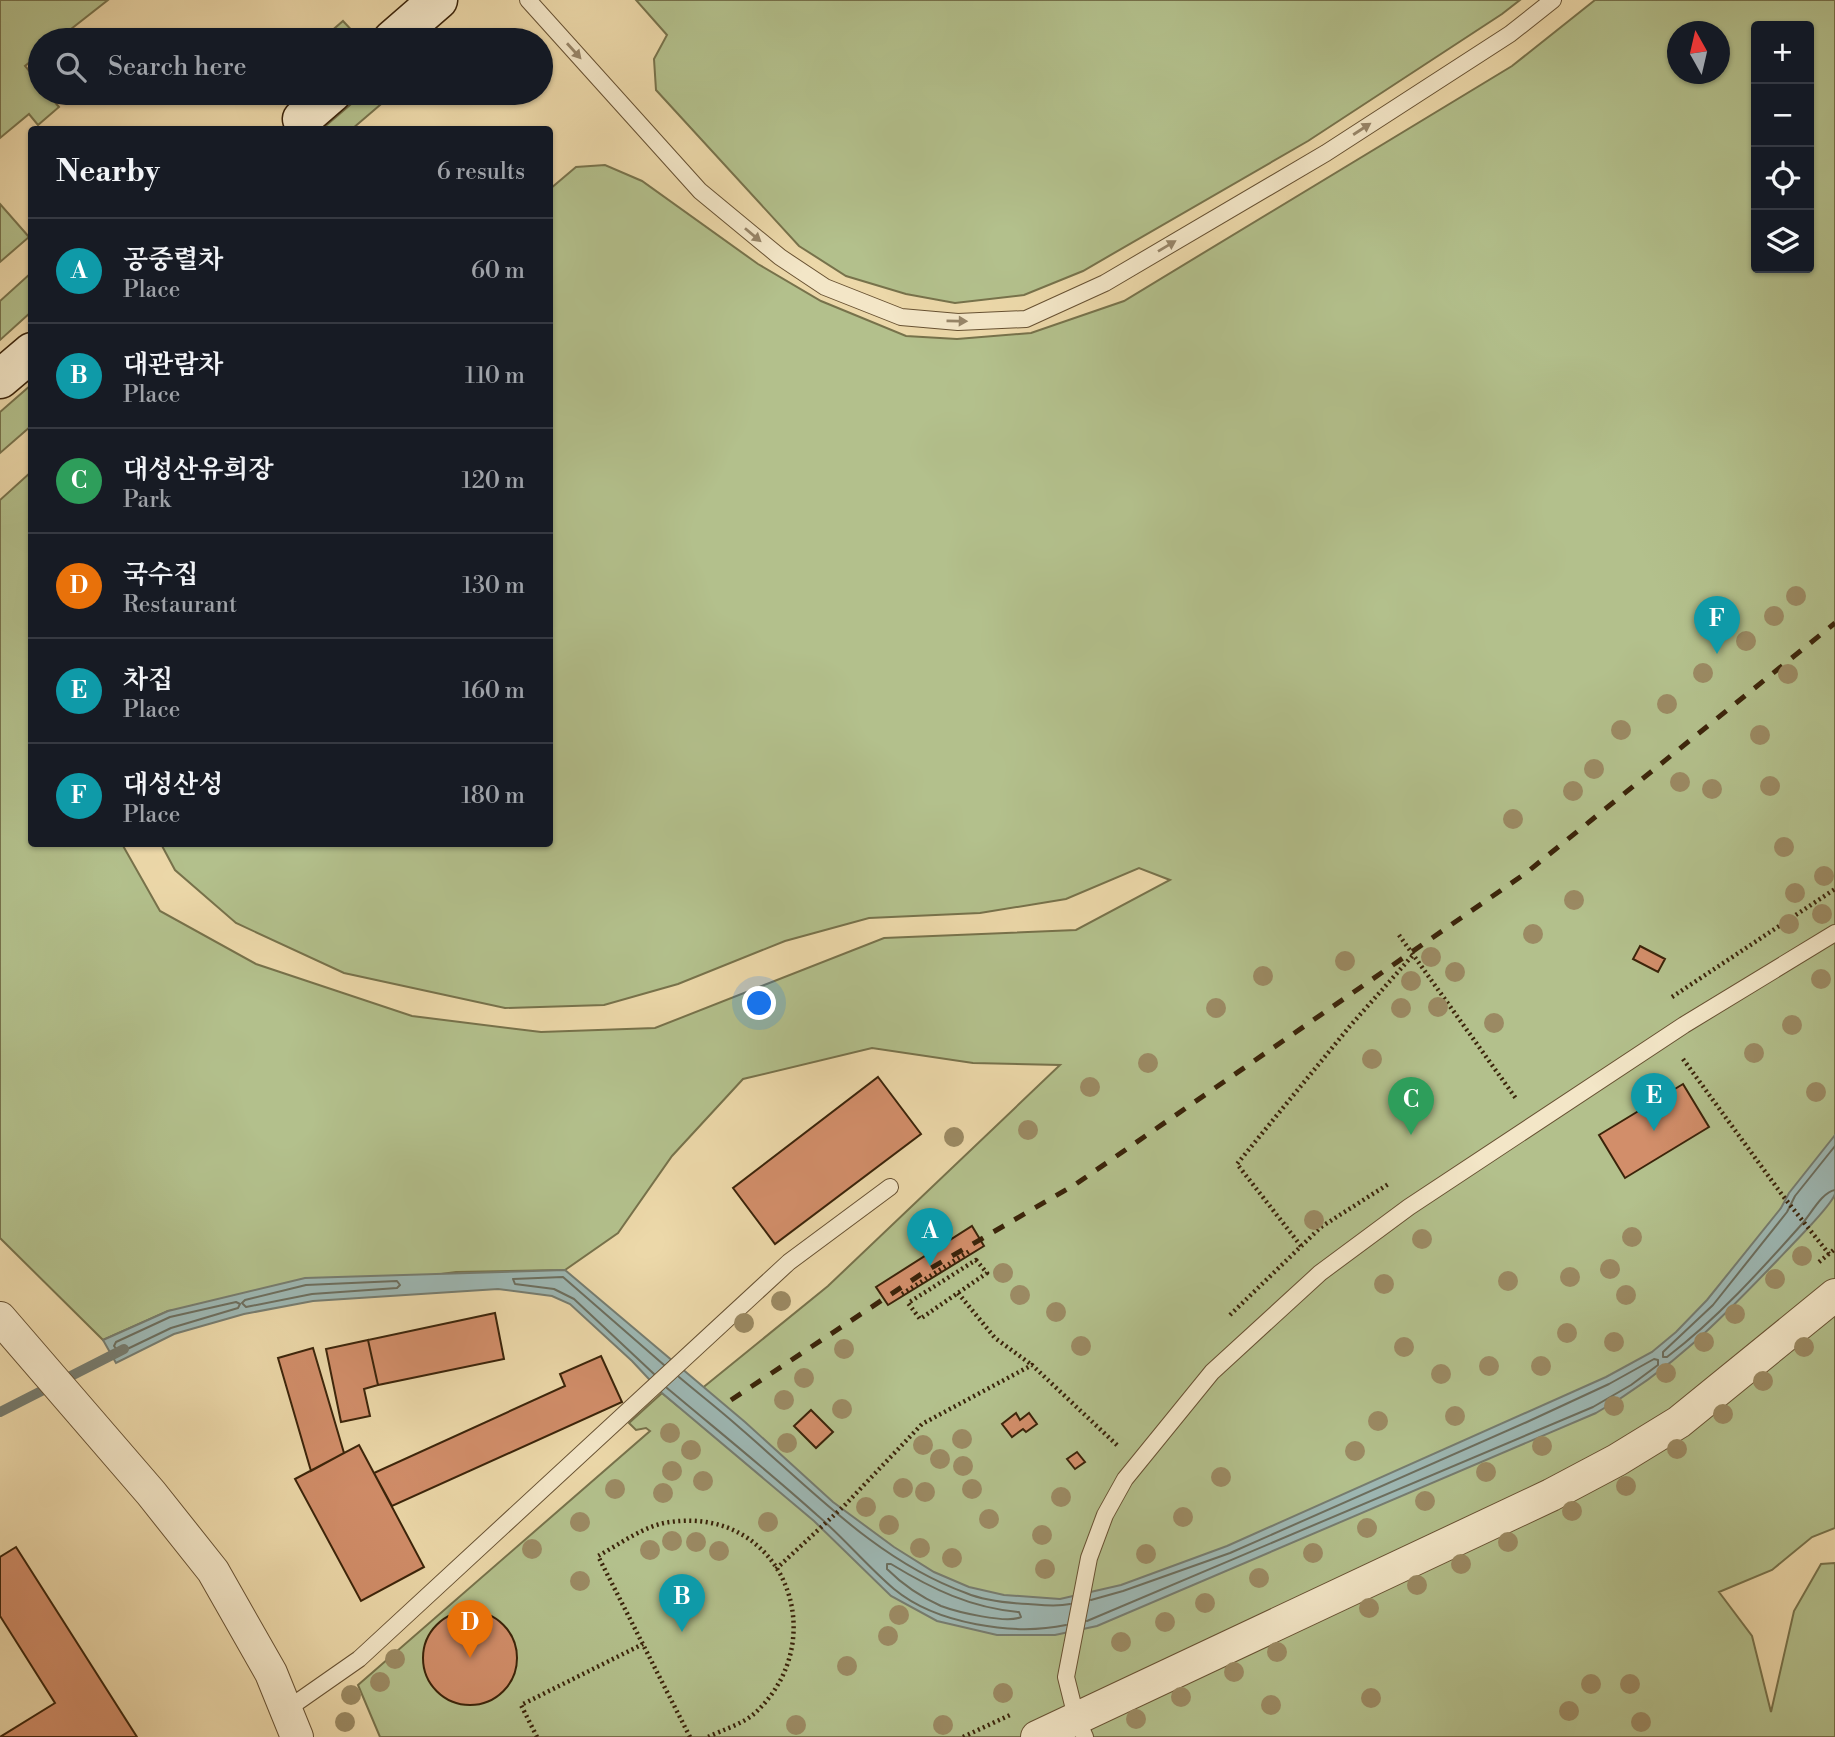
<!DOCTYPE html>
<html lang="en">
<head>
<meta charset="utf-8">
<style>
  :root { --surface:#171b24; --page:#242831; --text:#f1f3f6; --muted:#9ea1a6; --line:#363941; --accent:#0f766e }
  body { margin:0; font-family:"Libre Bodoni","Noto Serif KR",serif; background:var(--page); color:var(--text) }
  .controls { position:absolute; right:21px; top:21px; display:grid; overflow:hidden; border-radius:7px; box-shadow:0 2px 5px #0004 }
  .controls button { width:63px; height:63px; display:grid; place-items:center; padding:0; border:0; border-bottom:2px solid var(--line); background:var(--surface); color:var(--text); font:35px sans-serif }
  .compass { position:absolute; left:1667px; top:21px; width:63px; height:63px; border-radius:50%; background:var(--surface); box-shadow:0 2px 5px #0004; rotate:352deg }
  .you { position:absolute; left:760px; top:1004px; width:24px; height:24px; margin:-18px; border:5px solid #fff; border-radius:50%; background:#1a73e8; box-shadow:0 0 0 10px #1a73e833 }
  .badge { display:grid; place-items:center; width:46px; height:46px; border-radius:50%; background:var(--accent); color:#fff; font-size:23px; font-weight:700 }
  .pin { position:absolute; translate:-50% -58px; filter:drop-shadow(0 2px 4px #0008) }
  .pin::after { content:''; position:absolute; top:37px; width:24px; height:21px; background:inherit; clip-path:polygon(0 0,100% 0,50% 100%) }
  .list { margin:0; padding:0; list-style:none }
  h2 { display:flex; justify-content:space-between; align-items:center; height:91px; margin:0; padding:0 28px; font-size:30px }
  h2 small { font-size:23px; font-weight:400; color:var(--muted) }
  .list li { display:grid; grid-template-columns:46px 1fr auto; gap:21px; align-items:center; box-sizing:border-box; height:105px; padding:0 28px; border-top:2px solid var(--line) }
  .list b { display:block; font-size:26px; white-space:nowrap }
  .list p { margin:0; font-size:23px; white-space:nowrap; color:var(--muted) }
  .list em { font-size:23px; font-style:normal; color:var(--muted) }
  .icon { flex:none; width:38px; height:38px; fill:none; stroke:currentColor; stroke-width:2; stroke-linecap:round; stroke-linejoin:round }
  .map { position:relative; flex:none; width:1835px; height:1737px; overflow:hidden }
  .search { position:absolute; background:var(--surface); box-shadow:0 2px 5px #0004; left:28px; top:28px; width:525px; height:77px; display:flex; align-items:center; gap:18px; box-sizing:border-box; padding:0 24px; border-radius:38px; color:var(--muted); font-size:26px }
  .panel { position:absolute; background:var(--surface); box-shadow:0 2px 5px #0004; left:28px; top:126px; width:525px; height:721px; border-radius:7px }
  .map>svg:first-child { display:block }
  .green { fill:#b3c08c; stroke:#77724b; stroke-width:2; fill-rule:evenodd }
  .water { fill:#9db7b3; stroke:#767c6f; stroke-width:2 }
  .lines { fill:none; stroke-linecap:round; stroke-linejoin:round }
  .shore { stroke:#6c6e5e; stroke-width:2 }
  .stream { stroke:#767c6f; stroke-width:10 }
  .building { fill:#d28e6a; stroke:#3b240a; stroke-width:2 }
  .lane-casing { stroke:#675132; stroke-width:18 }
  .street-casing { stroke:#675132; stroke-width:34 }
  .secondary-casing { stroke:#3b240a; stroke-width:41 }
  .path { stroke:#3b240a; stroke-width:4.5; stroke-dasharray:2 3.5; stroke-linecap:butt }
  .lane { stroke:#f3e6c7; stroke-width:16 }
  .street { stroke:#f3e6c7; stroke-width:32 }
  .secondary { stroke:#f3e6c7; stroke-width:38 }
  .rail { stroke:#3b240a; stroke-width:5; stroke-dasharray:12 12; stroke-linecap:butt }
  .tree { fill:#9b8a63 }
  .oneway { fill:#978568 }
</style>
</head>
<body>
<div class="map">
<svg width="1835" height="1737" viewBox="0 0 1835 1737">
  <rect width="100%" height="100%" fill="#ecd8a9"/>
  <filter id="stains"><feTurbulence type="fractalNoise" baseFrequency=".00286" numOctaves="4"/><feColorMatrix values="0 0 0 0 .2 0 0 0 0 .09 0 0 0 0 .02 0 0 0 .5 -.17"/></filter>
  <radialGradient id="worn" r=".72"><stop offset=".6" stop-color="#630" stop-opacity="0"/><stop offset="1" stop-color="#630" stop-opacity=".3"/></radialGradient>
  <path class="green" d="M0,0H108L57,40H40V54L25,66L40,84V93H47L59,107L38,125L29,114L0,138Z
    M636,0H1520L1502,14L1308,141L1083,271L1024,295L955,303L906,294L846,276L799,246L656,90L654,59L667,35Z
    M1595,0H1835V1528L1812,1537L1772,1570L1719,1592L1752,1636L1771,1712L1794,1611L1821,1564L1835,1563V1737H380L358,1685L650,1431L646,1428L636,1430L629,1423L662,1393L679,1407L828,1286L1060,1065L973,1063L872,1048L743,1079L672,1156L618,1233L565,1270L456,1272L168,1311L103,1340L0,1238V500L31,472L32,844H122L160,911L256,964L412,1016L541,1032L655,1028L884,938L1076,930L1170,880L1139,868L1066,899L980,913L869,918L785,941L678,984L604,1005L505,1008L344,973L236,923L175,870L161,844H550V189L576,167L605,165L642,181L758,264L821,301L906,336L957,339L1031,333L1124,301L1512,66ZM1756,26H1809V268H1756ZM1678,32H1720V74H1678Z
    M343,21L357,36L352,40H321Z
    M364,93H394L352,129H322Z
    M0,204L29,237L0,262Z
    M31,273V312L0,340V301Z
    M31,385V426L0,453V412Z"/>
  <path class="water" d="M1835,1135C1835,1148 1835,1183 1835,1194C1831,1206 1800,1236 1790,1247C1727,1313 1677,1367 1596,1413L1097,1626L1055,1635H997L937,1621L891,1596L814,1521L662,1393L632,1361L570,1304L552,1296L498,1289L313,1301L244,1314L174,1334L116,1363L103,1340L168,1311L305,1278L565,1270L745,1422L833,1502L894,1547L934,1572L969,1587L1004,1595L1060,1599L1121,1585L1227,1546L1606,1377L1652,1352L1676,1332L1707,1300L1781,1208L1789,1193Z"/>
  <g class="lines">
    <path class="shore" d="M1835,1146L1795,1196L1787,1212L1713,1305L1663,1352V1357H1667C1717,1319 1761,1270 1802,1224C1811,1214 1822,1192 1835,1190
      M397,1281L400,1285L397,1288L312,1294L246,1307L242,1303L245,1300L306,1285Z
      M236,1302L240,1304L238,1308L171,1328L121,1352L118,1351L114,1346L116,1342L170,1317Z
      M654,1374L574,1299L554,1289L515,1284L513,1279L563,1277L664,1365
      M679,1377C699,1394 720,1410 740,1428C810,1488 877,1561 966,1593C985,1601 1007,1603 1028,1604C1042,1605 1056,1607 1070,1604
      M667,1388C717,1430 768,1471 817,1515C844,1538 867,1566 894,1589C936,1624 1014,1636 1066,1625
      M887,1564H891C932,1589 971,1608 1019,1612L1021,1617C1007,1624 957,1612 941,1606C921,1597 902,1584 887,1569Z
      M1087,1621L1593,1407L1631,1385L1658,1365V1360L1654,1359L1609,1384L1527,1422L1230,1553L1123,1591L1091,1600"/>
    <path class="stream" d="M0,1412L124,1349"/>
  </g>
  <path class="building" d="M1640,946L1665,959L1658,972L1633,959Z
    M878,1077L921,1134L775,1244L733,1188Z
    M1683,1084L1709,1127L1625,1178L1599,1135Z
    M972,1226L984,1246L888,1305L876,1287Z
    M495,1313L504,1359L378,1385L368,1340Z
    M368,1340L378,1385L364,1389L370,1416L341,1422L326,1349Z
    M313,1348L344,1453L311,1471L278,1358Z
    M601,1356L622,1402L392,1506L374,1473L565,1386L560,1374Z
    M811,1410L833,1432L816,1448L794,1426Z
    M1016,1413L1020,1420L1029,1413L1037,1424L1026,1432L1023,1429L1012,1437L1002,1424Z
    M359,1445L424,1567L361,1601L295,1479Z
    M1077,1452L1085,1462L1075,1469L1067,1459Z
    M16,1547L137,1737H0L55,1703L0,1616V1557Z
    M423 1658a47 47 0 1 1 94 0a47 47 0 1 1-94 0Z"/>
  <g class="lines">
    <defs>
      <path id="lane" d="M528,0L700,191L780,257L825,287L901,317L958,322L1026,319L1105,283L1326,153L1510,34L1553,0
        M286,1710L359,1659L789,1262L890,1187
        M1085,1737L1076,1717L1066,1677L1089,1558L1105,1515L1125,1479L1212,1372L1320,1273L1409,1207L1684,1025L1835,933"/>
      <path id="street" d="M0,1318L151,1493L213,1571L271,1673L297,1737
        M1037,1737L1551,1495L1617,1460L1679,1422L1835,1295"/>
      <path id="secondary" d="M392,40L438,0
        M302,119L332,93
        M0,379L32,352"/>
    </defs>
    <use href="#lane" class="lane-casing"/>
    <use href="#street" class="street-casing"/>
    <use href="#secondary" class="secondary-casing"/>
    <path class="path" d="M1399,935L1517,1100
      M1672,997L1835,889
      M1683,1059L1783,1196L1829,1254
      M1301,1246L1237,1164L1350,1026L1413,955
      M976,1260L987,1273L920,1319L908,1303Z
      M1819,1262L1835,1249
      M958,1293L995,1338L1032,1365
      M902,1294L971,1250
      M1230,1315L1321,1227L1390,1183
      M776,1569L844,1506L922,1424L1032,1365L1119,1447
      M537,1737L521,1705L643,1644
      M690,1737L598,1556C620,1544 645,1525 670,1522C783,1506 835,1639 755,1713C743,1724 722,1730 708,1737
      M963,1737L1010,1715"/>
    <use href="#lane" class="lane"/>
    <use href="#street" class="street"/>
    <use href="#secondary" class="secondary"/>
    <path class="rail" d="M731,1400L926,1271L1076,1184L1526,873L1835,623"/>
  </g>
  <g class="tree">
    <circle cx="1796" cy="596" r="10"/>
    <circle cx="1774" cy="616" r="10"/>
    <circle cx="1746" cy="641" r="10"/>
    <circle cx="1703" cy="673" r="10"/>
    <circle cx="1788" cy="674" r="10"/>
    <circle cx="1667" cy="704" r="10"/>
    <circle cx="1621" cy="730" r="10"/>
    <circle cx="1760" cy="735" r="10"/>
    <circle cx="1594" cy="769" r="10"/>
    <circle cx="1680" cy="782" r="10"/>
    <circle cx="1770" cy="786" r="10"/>
    <circle cx="1712" cy="789" r="10"/>
    <circle cx="1573" cy="791" r="10"/>
    <circle cx="1513" cy="819" r="10"/>
    <circle cx="1784" cy="847" r="10"/>
    <circle cx="1824" cy="876" r="10"/>
    <circle cx="1795" cy="893" r="10"/>
    <circle cx="1574" cy="900" r="10"/>
    <circle cx="1822" cy="914" r="10"/>
    <circle cx="1789" cy="924" r="10"/>
    <circle cx="1533" cy="934" r="10"/>
    <circle cx="1431" cy="957" r="10"/>
    <circle cx="1345" cy="961" r="10"/>
    <circle cx="1455" cy="972" r="10"/>
    <circle cx="1263" cy="976" r="10"/>
    <circle cx="1821" cy="979" r="10"/>
    <circle cx="1411" cy="981" r="10"/>
    <circle cx="1438" cy="1007" r="10"/>
    <circle cx="1216" cy="1008" r="10"/>
    <circle cx="1401" cy="1008" r="10"/>
    <circle cx="1494" cy="1023" r="10"/>
    <circle cx="1792" cy="1025" r="10"/>
    <circle cx="1754" cy="1053" r="10"/>
    <circle cx="1372" cy="1059" r="10"/>
    <circle cx="1148" cy="1063" r="10"/>
    <circle cx="1090" cy="1087" r="10"/>
    <circle cx="1816" cy="1092" r="10"/>
    <circle cx="1028" cy="1130" r="10"/>
    <circle cx="954" cy="1137" r="10"/>
    <circle cx="1314" cy="1220" r="10"/>
    <circle cx="1632" cy="1237" r="10"/>
    <circle cx="1422" cy="1239" r="10"/>
    <circle cx="1802" cy="1256" r="10"/>
    <circle cx="1610" cy="1269" r="10"/>
    <circle cx="1003" cy="1273" r="10"/>
    <circle cx="1570" cy="1277" r="10"/>
    <circle cx="1775" cy="1279" r="10"/>
    <circle cx="1508" cy="1281" r="10"/>
    <circle cx="1384" cy="1284" r="10"/>
    <circle cx="1020" cy="1295" r="10"/>
    <circle cx="1626" cy="1295" r="10"/>
    <circle cx="781" cy="1301" r="10"/>
    <circle cx="1056" cy="1312" r="10"/>
    <circle cx="1735" cy="1314" r="10"/>
    <circle cx="744" cy="1323" r="10"/>
    <circle cx="1567" cy="1333" r="10"/>
    <circle cx="1614" cy="1342" r="10"/>
    <circle cx="1704" cy="1342" r="10"/>
    <circle cx="1081" cy="1346" r="10"/>
    <circle cx="1404" cy="1347" r="10"/>
    <circle cx="1804" cy="1347" r="10"/>
    <circle cx="844" cy="1349" r="10"/>
    <circle cx="1489" cy="1366" r="10"/>
    <circle cx="1541" cy="1366" r="10"/>
    <circle cx="1666" cy="1373" r="10"/>
    <circle cx="1441" cy="1374" r="10"/>
    <circle cx="804" cy="1378" r="10"/>
    <circle cx="1763" cy="1381" r="10"/>
    <circle cx="784" cy="1400" r="10"/>
    <circle cx="1614" cy="1406" r="10"/>
    <circle cx="842" cy="1409" r="10"/>
    <circle cx="1723" cy="1414" r="10"/>
    <circle cx="1455" cy="1416" r="10"/>
    <circle cx="1378" cy="1421" r="10"/>
    <circle cx="670" cy="1433" r="10"/>
    <circle cx="962" cy="1439" r="10"/>
    <circle cx="787" cy="1443" r="10"/>
    <circle cx="923" cy="1445" r="10"/>
    <circle cx="1542" cy="1446" r="10"/>
    <circle cx="1677" cy="1449" r="10"/>
    <circle cx="691" cy="1450" r="10"/>
    <circle cx="1355" cy="1451" r="10"/>
    <circle cx="940" cy="1459" r="10"/>
    <circle cx="963" cy="1466" r="10"/>
    <circle cx="672" cy="1471" r="10"/>
    <circle cx="1486" cy="1472" r="10"/>
    <circle cx="1221" cy="1477" r="10"/>
    <circle cx="703" cy="1481" r="10"/>
    <circle cx="1626" cy="1486" r="10"/>
    <circle cx="903" cy="1488" r="10"/>
    <circle cx="615" cy="1489" r="10"/>
    <circle cx="972" cy="1489" r="10"/>
    <circle cx="925" cy="1492" r="10"/>
    <circle cx="663" cy="1493" r="10"/>
    <circle cx="1061" cy="1497" r="10"/>
    <circle cx="1425" cy="1501" r="10"/>
    <circle cx="866" cy="1507" r="10"/>
    <circle cx="1572" cy="1511" r="10"/>
    <circle cx="1183" cy="1517" r="10"/>
    <circle cx="989" cy="1519" r="10"/>
    <circle cx="580" cy="1522" r="10"/>
    <circle cx="768" cy="1522" r="10"/>
    <circle cx="889" cy="1525" r="10"/>
    <circle cx="1367" cy="1528" r="10"/>
    <circle cx="1042" cy="1535" r="10"/>
    <circle cx="672" cy="1541" r="10"/>
    <circle cx="696" cy="1542" r="10"/>
    <circle cx="1508" cy="1542" r="10"/>
    <circle cx="920" cy="1548" r="10"/>
    <circle cx="532" cy="1549" r="10"/>
    <circle cx="650" cy="1550" r="10"/>
    <circle cx="719" cy="1551" r="10"/>
    <circle cx="1313" cy="1553" r="10"/>
    <circle cx="1146" cy="1554" r="10"/>
    <circle cx="952" cy="1558" r="10"/>
    <circle cx="1461" cy="1564" r="10"/>
    <circle cx="1045" cy="1569" r="10"/>
    <circle cx="1259" cy="1578" r="10"/>
    <circle cx="580" cy="1581" r="10"/>
    <circle cx="1417" cy="1585" r="10"/>
    <circle cx="1205" cy="1603" r="10"/>
    <circle cx="1369" cy="1608" r="10"/>
    <circle cx="899" cy="1615" r="10"/>
    <circle cx="1165" cy="1622" r="10"/>
    <circle cx="888" cy="1636" r="10"/>
    <circle cx="1121" cy="1642" r="10"/>
    <circle cx="1277" cy="1652" r="10"/>
    <circle cx="395" cy="1659" r="10"/>
    <circle cx="847" cy="1666" r="10"/>
    <circle cx="1234" cy="1672" r="10"/>
    <circle cx="380" cy="1682" r="10"/>
    <circle cx="1591" cy="1684" r="10"/>
    <circle cx="1630" cy="1684" r="10"/>
    <circle cx="1003" cy="1693" r="10"/>
    <circle cx="351" cy="1695" r="10"/>
    <circle cx="1181" cy="1697" r="10"/>
    <circle cx="1371" cy="1698" r="10"/>
    <circle cx="1271" cy="1705" r="10"/>
    <circle cx="1569" cy="1711" r="10"/>
    <circle cx="1136" cy="1719" r="10"/>
    <circle cx="345" cy="1722" r="10"/>
    <circle cx="1641" cy="1722" r="10"/>
    <circle cx="796" cy="1725" r="10"/>
    <circle cx="943" cy="1725" r="10"/>
  </g>
  <defs><path id="oneway-solid" d="M-6-.8H1V-3.2L6.5 0L1 3.2V.8H-6Z" transform="scale(1.75)"/></defs>
  <g class="oneway">
    <use href="#oneway-solid" transform="translate(574 51) rotate(48)"/>
    <use href="#oneway-solid" transform="translate(1362 129) rotate(-33)"/>
    <use href="#oneway-solid" transform="translate(753 235) rotate(40)"/>
    <use href="#oneway-solid" transform="translate(1167 246) rotate(-31)"/>
    <use href="#oneway-solid" transform="translate(957 321) rotate(1)"/>
  </g>
  <rect width="100%" height="100%" filter="url(#stains)"/>
  <rect width="100%" height="100%" fill="url(#worn)"/>
</svg>
<div class="controls">
<button>+</button>
<button>−</button>
<button><svg class="icon" aria-label="locate" viewBox="0 0 24 24"><circle cx="12" cy="12" r="6"/><path d="M12 2v4M12 18v4M2 12h4M18 12h4"/></svg></button>
<button><svg class="icon" aria-label="layers" viewBox="0 0 24 24"><path d="M12 4l9 5-9 5-9-5zM3 14l9 5 9-5"/></svg></button>
</div>
<svg class="compass" viewBox="-18 -18 36 36"><path d="M0-13l5 13h-10z" fill="#e53935"/><path d="M0 13l5-13h-10z" fill="#9ea1a6"/></svg>
<div class="you"></div>
<div class="pin badge" style="left:930px;top:1266px;background:#0f9aa8">A</div>
<div class="pin badge" style="left:682px;top:1632px;background:#0f9aa8">B</div>
<div class="pin badge" style="left:1411px;top:1135px;background:#2e9e5b">C</div>
<div class="pin badge" style="left:470px;top:1658px;background:#e8710a">D</div>
<div class="pin badge" style="left:1654px;top:1131px;background:#0f9aa8">E</div>
<div class="pin badge" style="left:1717px;top:654px;background:#0f9aa8">F</div>
<div class="search"><svg class="icon" aria-label="search" viewBox="0 0 24 24"><circle cx="10" cy="10" r="6"/><path d="M15 15l6 6"/></svg>Search here</div>
<section class="panel">
<h2>Nearby<small>6 results</small></h2>
<ul class="list">
<li><span class="badge" style="background:#0f9aa8">A</span><div><b>공중렬차</b><p>Place</p></div><em>60 m</em></li>
<li><span class="badge" style="background:#0f9aa8">B</span><div><b>대관람차</b><p>Place</p></div><em>110 m</em></li>
<li><span class="badge" style="background:#2e9e5b">C</span><div><b>대성산유희장</b><p>Park</p></div><em>120 m</em></li>
<li><span class="badge" style="background:#e8710a">D</span><div><b>국수집</b><p>Restaurant</p></div><em>130 m</em></li>
<li><span class="badge" style="background:#0f9aa8">E</span><div><b>차집</b><p>Place</p></div><em>160 m</em></li>
<li><span class="badge" style="background:#0f9aa8">F</span><div><b>대성산성</b><p>Place</p></div><em>180 m</em></li>
</ul>
</section>
</div>
</body>
</html>
